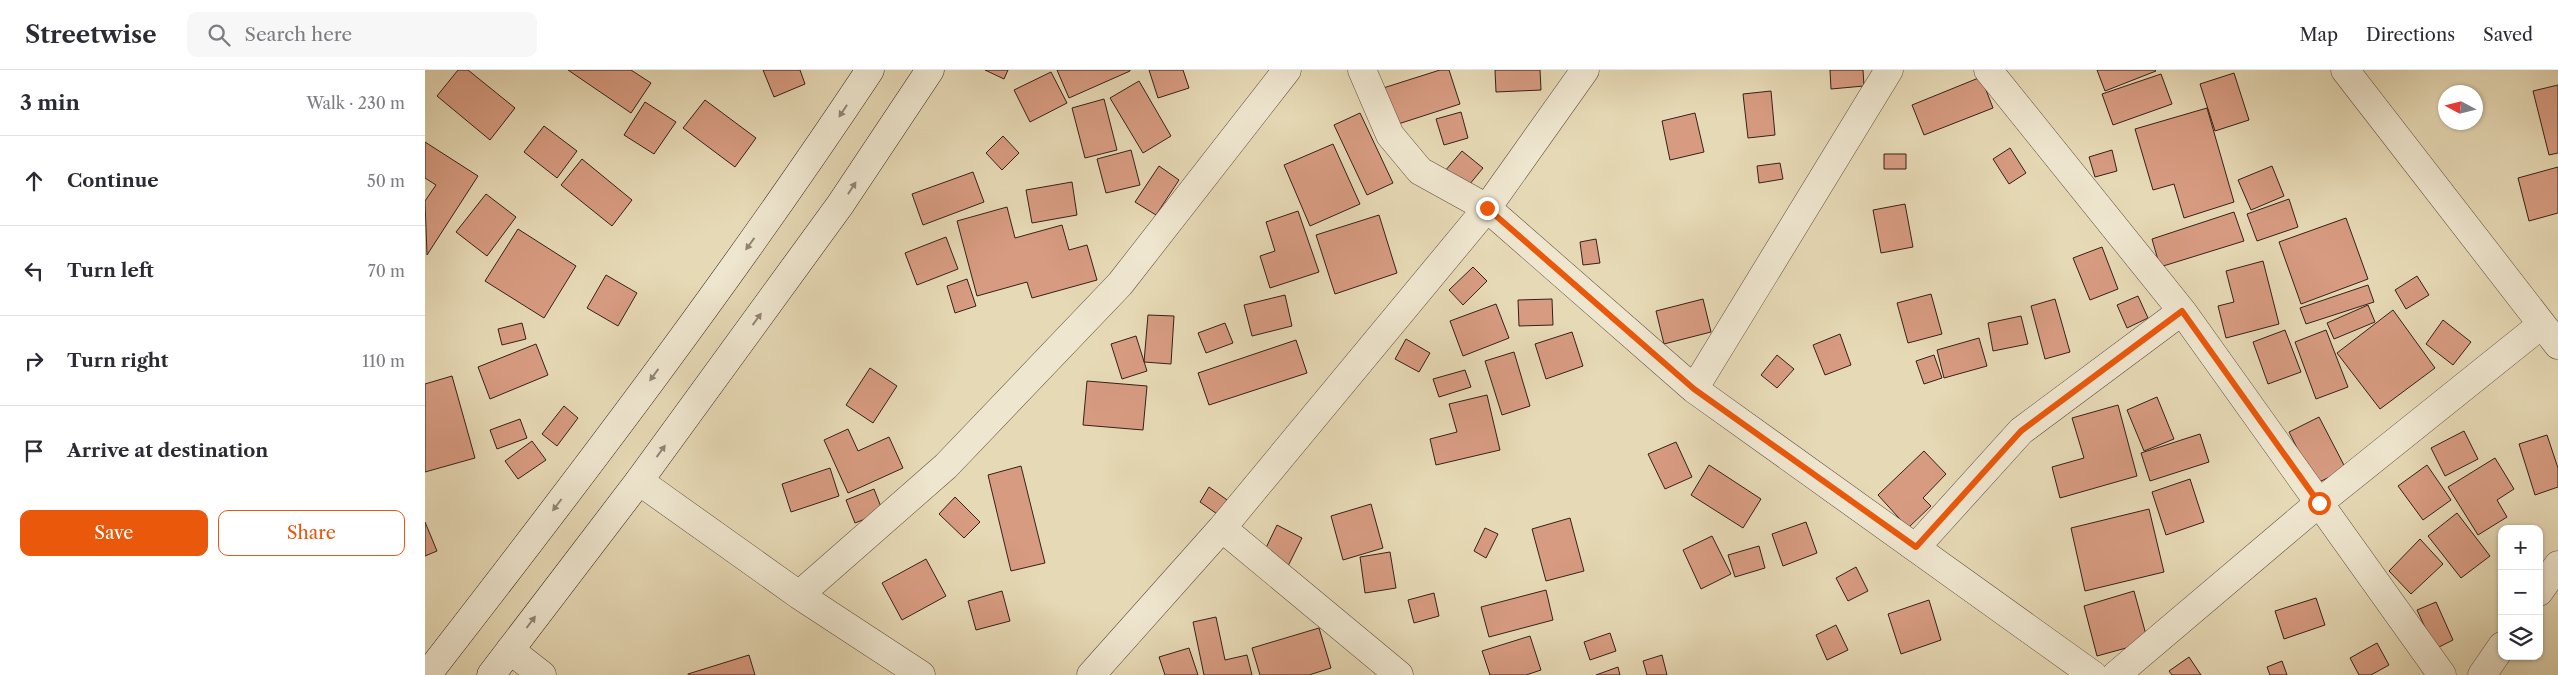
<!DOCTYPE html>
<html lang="en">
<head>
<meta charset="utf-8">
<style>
  :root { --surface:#fff; --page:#f7f7f7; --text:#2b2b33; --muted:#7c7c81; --line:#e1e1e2; --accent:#ea580c }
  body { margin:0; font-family:"Libre Caslon Text",serif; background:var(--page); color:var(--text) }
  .controls { position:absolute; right:15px; bottom:15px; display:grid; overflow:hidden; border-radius:10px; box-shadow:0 1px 4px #0004 }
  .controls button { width:45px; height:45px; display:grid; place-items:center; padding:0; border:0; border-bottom:1px solid var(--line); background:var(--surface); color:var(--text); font:25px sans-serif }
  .compass { position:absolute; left:2013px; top:15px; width:45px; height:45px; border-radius:50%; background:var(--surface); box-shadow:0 1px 4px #0004; rotate:277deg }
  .stop { position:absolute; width:15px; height:15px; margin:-11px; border:4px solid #ea580c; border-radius:50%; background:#fff }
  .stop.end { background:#ea580c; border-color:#fff; box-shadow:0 1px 5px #0008 }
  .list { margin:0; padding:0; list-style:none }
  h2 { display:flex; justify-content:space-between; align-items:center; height:65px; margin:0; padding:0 20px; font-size:21px }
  h2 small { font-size:16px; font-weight:400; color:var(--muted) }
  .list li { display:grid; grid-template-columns:32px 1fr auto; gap:15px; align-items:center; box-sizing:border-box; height:90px; padding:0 20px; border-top:1px solid var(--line) }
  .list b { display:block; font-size:19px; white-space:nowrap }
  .list em { font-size:16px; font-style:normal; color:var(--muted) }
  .actions { display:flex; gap:10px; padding:15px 20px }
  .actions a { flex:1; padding:11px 0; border:1px solid var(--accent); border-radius:10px; text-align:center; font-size:18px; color:var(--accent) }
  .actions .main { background:var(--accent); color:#fff }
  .icon { flex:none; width:28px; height:28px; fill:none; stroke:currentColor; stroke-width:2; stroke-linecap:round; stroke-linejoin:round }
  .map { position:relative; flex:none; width:2133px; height:605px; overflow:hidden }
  header { display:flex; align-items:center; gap:30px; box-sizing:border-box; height:70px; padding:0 25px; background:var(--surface); border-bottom:1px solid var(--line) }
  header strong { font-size:24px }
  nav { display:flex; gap:28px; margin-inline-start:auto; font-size:18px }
  .search { width:350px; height:45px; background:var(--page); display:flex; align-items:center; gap:12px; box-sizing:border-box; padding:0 18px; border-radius:10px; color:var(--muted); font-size:19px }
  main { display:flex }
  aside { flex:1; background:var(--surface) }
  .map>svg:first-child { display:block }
  .building { fill:#d79b81; stroke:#362018 }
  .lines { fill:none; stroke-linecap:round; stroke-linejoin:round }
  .minor-casing { stroke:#624e3f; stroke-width:29 }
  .tertiary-casing { stroke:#624e3f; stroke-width:29 }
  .secondary-casing { stroke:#362018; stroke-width:29 }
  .minor { stroke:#efe6cf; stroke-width:28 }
  .tertiary { stroke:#efe6cf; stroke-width:28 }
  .secondary { stroke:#efe6cf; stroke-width:28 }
  .oneway { fill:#928374 }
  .route { stroke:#ea580c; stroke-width:6 }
</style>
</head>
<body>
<header>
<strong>Streetwise</strong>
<div class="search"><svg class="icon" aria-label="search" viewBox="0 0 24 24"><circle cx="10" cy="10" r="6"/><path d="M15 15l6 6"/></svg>Search here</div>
<nav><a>Map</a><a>Directions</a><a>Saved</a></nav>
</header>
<main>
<aside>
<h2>3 min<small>Walk · 230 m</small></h2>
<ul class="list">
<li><svg class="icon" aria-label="ahead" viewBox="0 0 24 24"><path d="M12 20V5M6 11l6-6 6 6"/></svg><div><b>Continue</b></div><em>50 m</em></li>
<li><svg class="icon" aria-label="left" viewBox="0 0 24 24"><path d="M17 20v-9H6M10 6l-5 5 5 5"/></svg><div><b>Turn left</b></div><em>70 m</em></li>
<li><svg class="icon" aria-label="right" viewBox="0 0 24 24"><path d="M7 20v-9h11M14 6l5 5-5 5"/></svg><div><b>Turn right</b></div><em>110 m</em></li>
<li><svg class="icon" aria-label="arrive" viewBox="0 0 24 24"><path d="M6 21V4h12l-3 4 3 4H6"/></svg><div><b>Arrive at destination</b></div></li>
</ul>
<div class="actions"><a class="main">Save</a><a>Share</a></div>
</aside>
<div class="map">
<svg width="2133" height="605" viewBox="0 0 2133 605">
  <rect width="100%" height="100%" fill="#e6d9b5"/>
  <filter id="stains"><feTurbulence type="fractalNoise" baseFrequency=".004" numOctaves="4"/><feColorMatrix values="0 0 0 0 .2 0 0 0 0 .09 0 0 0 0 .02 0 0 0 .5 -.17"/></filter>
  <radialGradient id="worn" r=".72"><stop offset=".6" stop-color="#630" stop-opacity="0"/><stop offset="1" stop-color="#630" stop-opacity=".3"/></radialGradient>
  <path class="building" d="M33,0H43L90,38L65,70L12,26Z
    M143,0H206L226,13L206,43Z
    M338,0H375L380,14L349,27Z
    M560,0H583L579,9Z
    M632,0H705V1L644,28Z
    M724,0H758L764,18L733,28Z
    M1015,0H1024L1035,34L967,56L955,19Z
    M1070,0H1115L1116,20L1071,22Z
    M1405,0H1438L1439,16L1406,19Z
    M1672,0H1730L1731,1L1680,21Z
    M626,2L642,33L605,52L589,20Z
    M1809,3L1824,50L1790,61L1775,14Z
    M1736,4L1747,34L1688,55L1677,24Z
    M1556,7L1568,38L1499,65L1487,35Z
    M714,11L746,66L718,83L685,28Z
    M2133,15V83L2124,85L2108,21Z
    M1346,21L1350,65L1323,68L1318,24Z
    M679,29L692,80L660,88L647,38Z
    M280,30L331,68L310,97L258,58Z
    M220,32L251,52L229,84L199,65Z
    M1782,38L1809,132L1759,148L1749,114L1728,120L1710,59Z
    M1036,42L1043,68L1019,75L1011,49Z
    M935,43L968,113L942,125L909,55Z
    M1270,43L1279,82L1245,90L1237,51Z
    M119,56L152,81L132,108L99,82Z
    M578,66L594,83L577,100L561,83Z
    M0,72L53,106L2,185L0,131L11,115L0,108Z
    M908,74L935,134L885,156L859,95Z
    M1585,78L1601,103L1584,114L1568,89Z
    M706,80L715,115L681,123L672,89Z
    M1687,80L1692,101L1670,107L1664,87Z
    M1037,81L1058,98L1035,126L1014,108Z
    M1459,84H1481V99H1459Z
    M157,89L207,130L187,156L136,115Z
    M1355,93L1358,109L1334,113L1332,96Z
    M734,96L754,110L731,145L710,132Z
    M1847,96L1859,126L1826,140L1813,110Z
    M2133,97V143L2104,151L2093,108Z
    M548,102L559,132L498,155L487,124Z
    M647,112L652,145L607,153L601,120Z
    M61,124L91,147L62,186L31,162Z
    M1864,129L1873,157L1832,171L1822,144Z
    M1480,134L1488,177L1456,183L1448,140Z
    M582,137L590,168L637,155L644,180L662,175L672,210L607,228L602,212L552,226L532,151Z
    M873,141L894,202L845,218L835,186L850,181L841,152Z
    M1809,142L1819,171L1735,197L1727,169Z
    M954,145L972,203L910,224L891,165Z
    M1921,148L1943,209L1876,234L1854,172Z
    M93,159L151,196L119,248L60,211Z
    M521,167L533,199L492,215L480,183Z
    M1171,169L1175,193L1158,195L1155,172Z
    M1677,177L1693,219L1665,230L1648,188Z
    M1838,191L1854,254L1801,268L1793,236L1809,232L1801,201Z
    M1048,197L1062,211L1038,235L1024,220Z
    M181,205L212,223L193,256L162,238Z
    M1992,206L2004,225L1981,239L1970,220Z
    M542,209L551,236L530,243L522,216Z
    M1943,215L1949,232L1881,254L1875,238Z
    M1506,224L1517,264L1483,273L1472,233Z
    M860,225L867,256L827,266L819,235Z
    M1713,226L1723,248L1702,258L1692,235Z
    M1127,229L1128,255L1094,256L1093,230Z
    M1278,229L1286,262L1239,274L1231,241Z
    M1630,229L1645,282L1620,289L1606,236Z
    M1071,234L1084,268L1038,286L1025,251Z
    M1943,235L1950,252L1909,269L1902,253Z
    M1968,240L2010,298L1955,339L1912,283Z
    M723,245L749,246L746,294L719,292Z
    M1596,246L1603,274L1568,281L1563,253Z
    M2018,250L2046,272L2028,295L2001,274Z
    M97,253L101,269L77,275L73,259Z
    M800,253L808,273L781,283L773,263Z
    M1860,260L1876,302L1843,314L1828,272Z
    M1901,260L1923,317L1891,329L1870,272Z
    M1147,262L1158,296L1121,309L1110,274Z
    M1415,264L1426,295L1400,305L1388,275Z
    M711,266L722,301L697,309L686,274Z
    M1554,268L1562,296L1519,308L1512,280Z
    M981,269L1005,283L994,302L970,289Z
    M871,270L882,303L784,335L773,303Z
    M111,274L123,305L65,329L53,297Z
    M1089,282L1105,336L1077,345L1060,291Z
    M1352,285L1369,299L1352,318L1336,305Z
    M1509,285L1517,308L1499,314L1491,291Z
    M445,298L472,316L448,353L421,335Z
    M1040,300L1046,317L1014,327L1008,309Z
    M27,306L50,388L0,402V314Z
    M662,311L722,316L718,360L658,355Z
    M1062,325L1075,380L1011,395L1005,369L1032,362L1024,334Z
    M1732,327L1749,369L1719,381L1702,340Z
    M1693,335L1712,406L1635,428L1627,397L1659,388L1647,348Z
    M139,336L153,348L132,376L117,364Z
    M1894,347L1921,399L1890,414L1864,362Z
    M95,349L102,368L72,379L65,360Z
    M423,359L433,381L464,367L478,398L423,423L399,370Z
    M2039,361L2053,389L2020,406L2006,378Z
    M1775,364L1784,392L1725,411L1716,383Z
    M2122,365L2133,398V417L2110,425L2094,374Z
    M107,371L121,390L93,409L80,391Z
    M1251,372L1267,407L1240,419L1223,384Z
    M1499,381L1521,404L1498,428L1506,436L1483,458L1453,425Z
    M2070,388L2089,419L2072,430L2082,447L2053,465L2023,417Z
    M1284,395L1336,429L1318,458L1266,425Z
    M2002,395L2026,430L1998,450L1973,416Z
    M596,396L620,493L586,501L563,405Z
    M405,398L414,426L366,442L357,414Z
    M1765,409L1779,452L1741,465L1727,422Z
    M784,417L805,432L795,446L775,432Z
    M449,419L458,442L430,453L421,430Z
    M530,427L555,452L539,468L514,444Z
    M946,434L958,478L918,490L906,446Z
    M1724,439L1739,502L1660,521L1646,458Z
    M2032,443L2065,486L2036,508L2003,466Z
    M1145,448L1159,501L1121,511L1107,459Z
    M0,452L12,481L0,486Z
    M1381,452L1392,483L1358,496L1347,464Z
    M852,455L877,468L862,498L837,486Z
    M1060,458L1073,464L1061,488L1049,481Z
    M1287,466L1306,504L1276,519L1258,480Z
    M1995,469L2018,494L1986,524L1964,501Z
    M1334,476L1340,498L1310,507L1303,485Z
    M965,482L971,518L940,523L935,487Z
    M501,489L521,526L477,550L457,513Z
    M1431,497L1443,521L1423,531L1411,508Z
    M1121,520L1128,550L1064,567L1056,537Z
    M577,521L585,551L551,560L543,531Z
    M1709,521L1723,572L1672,586L1659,536Z
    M1009,523L1014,546L989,553L983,530Z
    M1891,528L1900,555L1859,569L1850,541Z
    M1504,530L1516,570L1476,584L1463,544Z
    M2011,532L2028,570L2010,579L1992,540Z
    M791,547L800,590L822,585L827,605H779L768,552Z
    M1411,555L1423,580L1402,590L1391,565Z
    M894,558L906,598L884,605H835L827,578Z
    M1185,563L1191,581L1165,590L1159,572Z
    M1105,566L1116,600L1101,605H1065L1057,581Z
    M1952,573L1964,595L1946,605H1934L1925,588Z
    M764,578L773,605H740L734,587Z
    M324,585L330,605H263V604Z
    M1237,585L1242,605H1222L1218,591Z
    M1764,587L1776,605H1747L1744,601Z
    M1857,591L1862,605H1845L1842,597Z
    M1193,597L1195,605H1171Z"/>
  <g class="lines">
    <defs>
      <path id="minor" d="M937,0L965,65L995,101L1062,138L1269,319L1668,605
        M1563,0L1757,241L2017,605
        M1269,319L1464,0
        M214,411L374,525L496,605
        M797,458L974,605
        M1491,477L1596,361L1757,241
        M2114,522L2133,495
        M374,525L521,396L695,214L862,0
        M85,580L117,605
        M666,605L797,458L1062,138L1160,0
        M1691,605L1894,433L2116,255
        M2057,605L2077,576"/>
      <path id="tertiary" d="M1920,0L2133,275"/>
      <path id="secondary" d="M2,605C155,408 307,208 445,0
        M66,605L214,411L415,135L505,0"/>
    </defs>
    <use href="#minor" class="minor-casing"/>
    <use href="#tertiary" class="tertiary-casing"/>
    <use href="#secondary" class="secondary-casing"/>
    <use href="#minor" class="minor"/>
    <use href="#tertiary" class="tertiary"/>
    <use href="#secondary" class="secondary"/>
  </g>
  <defs><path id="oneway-solid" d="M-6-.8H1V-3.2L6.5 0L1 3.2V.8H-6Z" transform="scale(1.25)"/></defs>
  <g class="oneway">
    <use href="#oneway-solid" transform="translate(418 41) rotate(123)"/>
    <use href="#oneway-solid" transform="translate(427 118) rotate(-57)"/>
    <use href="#oneway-solid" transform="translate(325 174) rotate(126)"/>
    <use href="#oneway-solid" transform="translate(332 249) rotate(-54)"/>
    <use href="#oneway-solid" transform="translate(229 305) rotate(126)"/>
    <use href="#oneway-solid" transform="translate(236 381) rotate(-54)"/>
    <use href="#oneway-solid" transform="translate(132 435) rotate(127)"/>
    <use href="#oneway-solid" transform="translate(106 552) rotate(-53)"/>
  </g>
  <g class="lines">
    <path class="route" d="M1062,138L1269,319L1491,477L1596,361L1757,241L1894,433"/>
  </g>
  <rect width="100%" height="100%" filter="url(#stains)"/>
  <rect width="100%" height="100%" fill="url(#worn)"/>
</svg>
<div class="controls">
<button>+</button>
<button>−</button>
<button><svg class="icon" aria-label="layers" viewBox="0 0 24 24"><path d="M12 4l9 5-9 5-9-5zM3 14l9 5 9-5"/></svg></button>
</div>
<svg class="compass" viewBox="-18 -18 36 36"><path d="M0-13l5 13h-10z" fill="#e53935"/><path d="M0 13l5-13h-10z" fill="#7c7c81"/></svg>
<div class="stop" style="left:1894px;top:433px"></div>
<div class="stop end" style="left:1062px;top:138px"></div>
</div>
</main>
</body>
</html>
